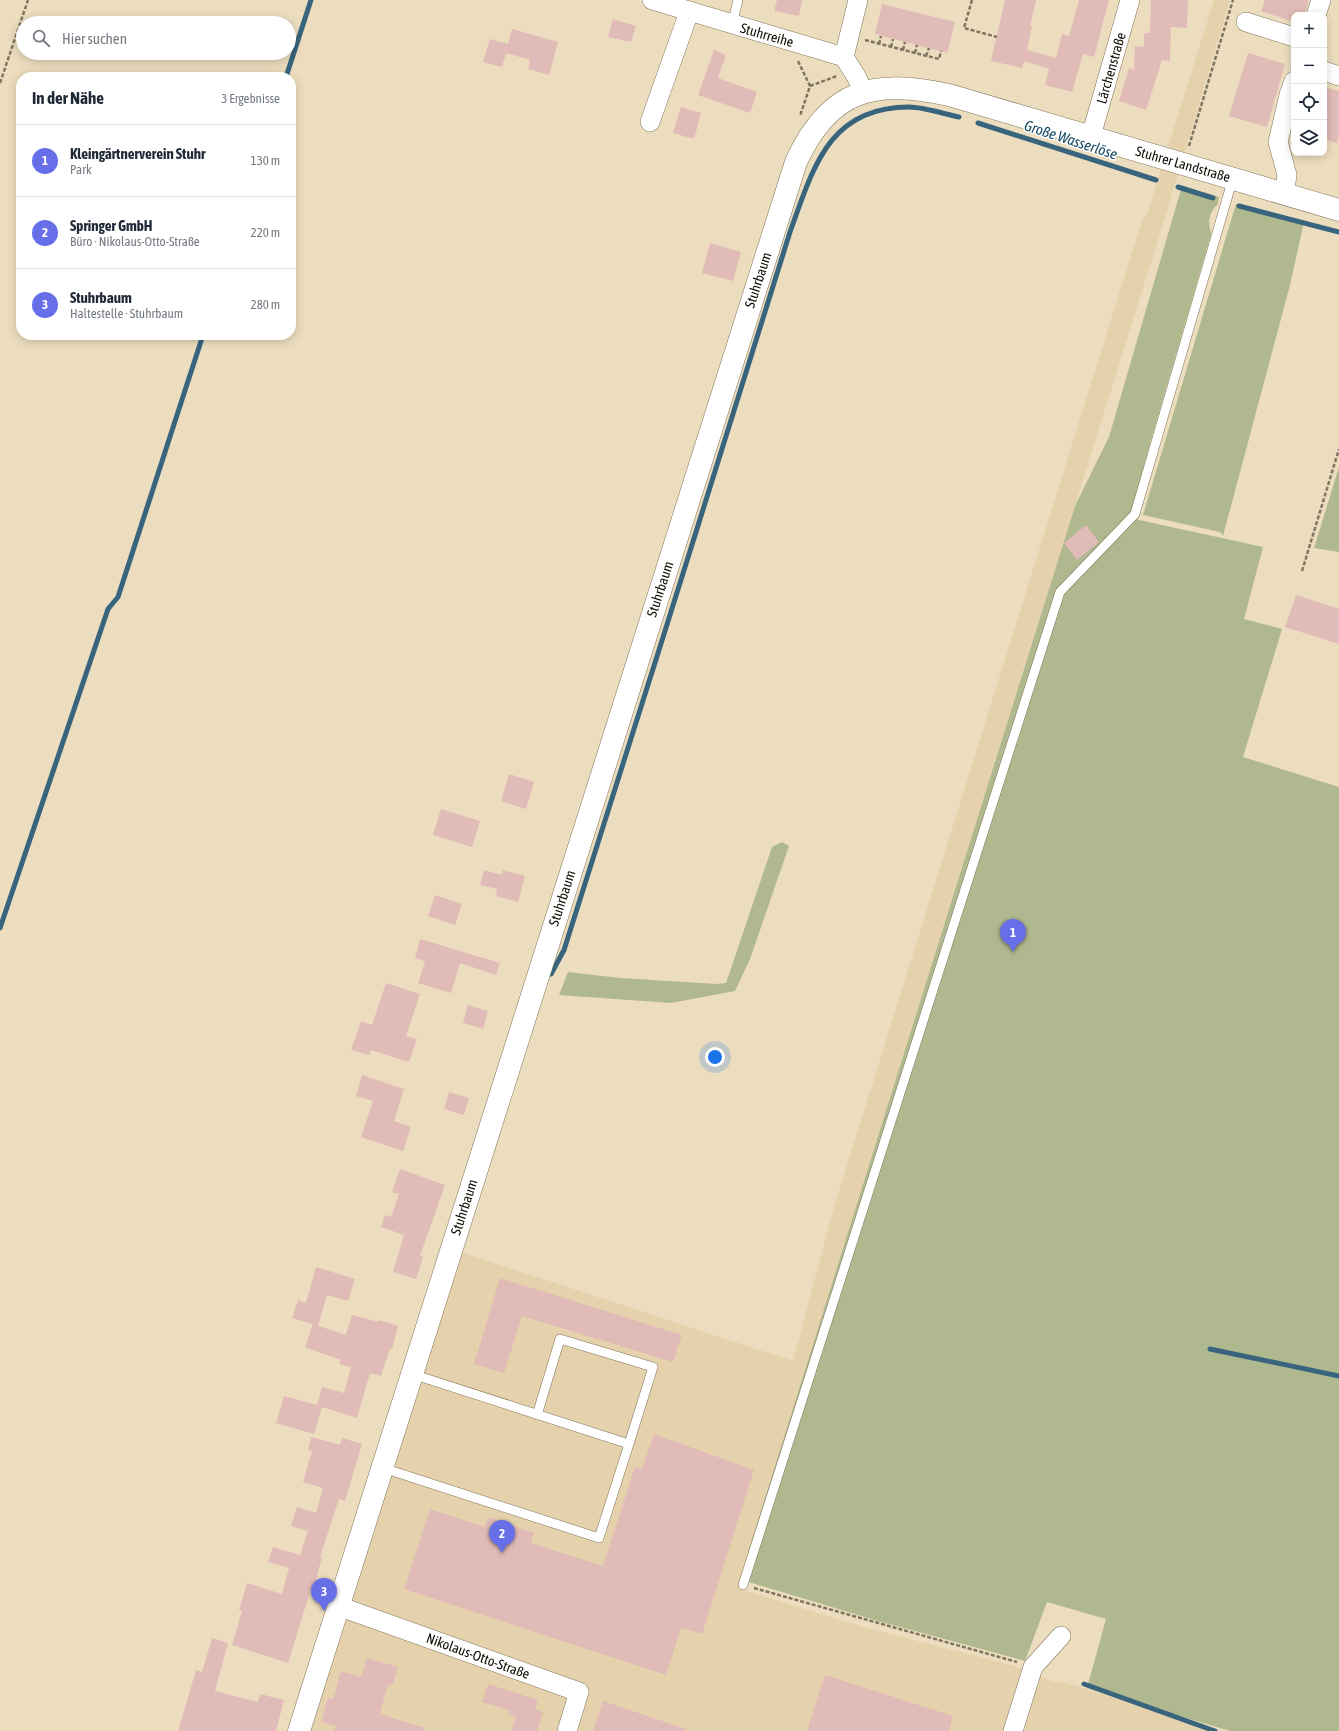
<!DOCTYPE html>
<html lang="de">
<head>
<meta charset="utf-8">
<style>
  :root { --surface:#fff; --page:#f6f6f7; --text:#1f2937; --muted:#747a83; --line:#e0e1e3; --accent:#666fe8 }
  body { margin:0; font-family:"Asap Condensed",sans-serif; background:var(--page); color:var(--text) }
  .controls { position:absolute; right:12px; top:12px; display:grid; overflow:hidden; border-radius:8px; box-shadow:0 2px 10px #0003 }
  .controls button { width:36px; height:36px; display:grid; place-items:center; padding:0; border:0; border-bottom:1px solid var(--line); background:var(--surface); color:var(--text); font:20px sans-serif }
  .you { position:absolute; left:715px; top:1057px; width:14px; height:14px; margin:-10px; border:3px solid #fff; border-radius:50%; background:#1a73e8; box-shadow:0 0 0 6px #1a73e833 }
  .badge { display:grid; place-items:center; width:26px; height:26px; border-radius:50%; background:var(--accent); color:#fff; font-size:13px; font-weight:700 }
  .pin { position:absolute; translate:-50% -33px; filter:drop-shadow(0 1px 2px #0008) }
  .pin::after { content:''; position:absolute; top:21px; width:14px; height:12px; background:inherit; clip-path:polygon(0 0,100% 0,50% 100%) }
  .list { margin:0; padding:0; list-style:none }
  h2 { display:flex; justify-content:space-between; align-items:center; height:52px; margin:0; padding:0 16px; font-size:17px }
  h2 small { font-size:13px; font-weight:400; color:var(--muted) }
  .list li { display:grid; grid-template-columns:26px 1fr auto; gap:12px; align-items:center; box-sizing:border-box; height:72px; padding:0 16px; border-top:1px solid var(--line) }
  .list b { display:block; font-size:15px; white-space:nowrap }
  .list p { margin:0; font-size:13px; white-space:nowrap; color:var(--muted) }
  .list em { font-size:13px; font-style:normal; color:var(--muted) }
  .icon { flex:none; width:22px; height:22px; fill:none; stroke:currentColor; stroke-width:2; stroke-linecap:round; stroke-linejoin:round }
  .map { position:relative; flex:none; width:1339px; height:1731px; overflow:hidden }
  .search { position:absolute; background:var(--surface); box-shadow:0 2px 10px #0003; left:16px; top:16px; width:280px; height:44px; display:flex; align-items:center; gap:10px; box-sizing:border-box; padding:0 14px; border-radius:22px; color:var(--muted); font-size:15px }
  .panel { position:absolute; background:var(--surface); box-shadow:0 2px 10px #0003; left:16px; top:72px; width:280px; height:268px; border-radius:16px }
  .map>svg:first-child { display:block }
  .built { fill:#e5d2ac }
  .green { fill:#b0b88f }
  .lines { fill:none; stroke-linecap:round; stroke-linejoin:round }
  .stream { stroke:#38647d; stroke-width:5 }
  .building { fill:#e1bbb7 }
  .service-casing { stroke:#817458; stroke-width:10 }
  .minor-casing { stroke:#817458; stroke-width:20 }
  .tertiary-casing { stroke:#817458; stroke-width:23 }
  .path { stroke:#7f7561; stroke-width:2.5; stroke-dasharray:4 2; stroke-linecap:butt }
  .service { stroke:#fff; stroke-width:9 }
  .minor { stroke:#fff; stroke-width:19 }
  .tertiary { stroke:#fff; stroke-width:22 }
  .labels { text-anchor:middle; stroke-width:3; stroke-linejoin:round; paint-order:stroke }
  .street-label { font-size:14px; fill:#110c03; stroke:#fff }
  .water-label { font-size:15px; font-style:italic; fill:#144965; stroke:#fff }
</style>
</head>
<body>
<div class="map">
<svg width="1339" height="1731" viewBox="0 0 1339 1731">
  <rect width="100%" height="100%" fill="#ecddbe"/>
  <path class="built" d="M1214,0H1230L1163,224L749,1549L740,1589L867,1628L1015,1666L1052,1681L1067,1683L1219,1731H309L461,1252L793,1361L834,1207L1143,217H1146Z"/>
  <path class="green" d="M1182,186L1219,197L1218,204C1208,213 1208,222 1211,234L1149,447L1130,518L1263,547L1244,619L1282,629L1243,757L1339,787V1731H1230L1087,1688L1106,1619L1047,1602L1025,1661L878,1621L742,1580L749,1549L1075,506L1109,437Z
    M1236,204L1304,222L1290,285L1223,536L1220,532L1143,515Z
    M1339,467V552L1314,548Z
    M782,842L789,846L750,959L735,991L671,1003L559,995L568,972L620,978L717,984L726,983L772,847Z"/>
  <g class="lines">
    <path class="stream" d="M286,77L311,0
      M978,123L1156,180
      M1178,187L1213,198
      M1239,206L1339,232
      M0,928L108,609L118,597L203,335
      M551,974L564,950L659,650L790,232C813,169 828,107 909,107C924,107 944,114 959,117
      M1210,1349L1339,1376
      M1084,1684L1215,1731"/>
  </g>
  <path class="building" d="M777,0H802L799,16L774,11Z
    M1005,0H1036L1030,26H1032L1027,50L1056,58L1062,34L1069,36L1079,0H1109L1094,57L1083,54L1072,92L1045,85L1049,69L1024,61L1022,68L991,61Z
    M1151,0H1188L1187,28L1171,27L1170,61L1162,60L1146,110L1119,101L1129,68L1134,70L1135,46L1144,47V33H1150Z
    M1265,0H1309L1304,15H1294V22L1261,11Z
    M882,4L955,22L947,53L875,34Z
    M613,19L636,26L631,42L608,37Z
    M512,29L558,42L549,75L528,69L530,60L506,53L502,67L483,62L490,39L508,44Z
    M714,50L726,55L718,78L757,92L750,113L698,95Z
    M1248,53L1285,64L1267,127L1229,116Z
    M1324,87L1339,91V135L1337,143L1324,139Z
    M681,107L701,113L694,139L673,133Z
    M710,243L741,252L733,281L702,273Z
    M1086,525L1099,542L1077,560L1064,543Z
    M1296,595L1339,609V644L1285,627Z
    M509,774L534,782L526,809L501,801Z
    M441,809L480,821L472,847L433,835Z
    M484,870L502,875L503,870L525,876L518,902L496,896L497,889L480,885Z
    M435,895L462,904L455,925L428,916Z
    M420,939L500,963L496,975L460,963L451,993L418,983L425,961L415,958Z
    M386,983L420,994L406,1036L417,1039L409,1062L371,1050L369,1055L351,1050L361,1021L372,1025Z
    M468,1005L488,1011L483,1029L463,1023Z
    M362,1075L404,1089L394,1121L411,1127L403,1151L361,1137L373,1101L356,1096Z
    M449,1092L469,1098L464,1115L444,1109Z
    M400,1169L445,1185L420,1256L423,1257L416,1279L393,1272L404,1235L381,1227L385,1215L391,1217L399,1194L392,1192Z
    M316,1267L355,1279L348,1301L327,1295L318,1326L292,1318L298,1300L306,1303Z
    M500,1278L682,1335L673,1362L522,1316L504,1373L474,1364Z
    M352,1315L379,1322V1320L398,1326L392,1349L390,1348L381,1376L370,1373L357,1418L322,1407L314,1434L276,1423L284,1396L317,1405L322,1387L344,1393L351,1367L339,1364L341,1360L305,1347L313,1324L346,1335Z
    M654,1434L754,1470L702,1634L681,1628L666,1675L404,1589L430,1509L485,1527L488,1517L534,1533L531,1543L603,1566L635,1467L642,1469Z
    M311,1437L340,1445L342,1438L362,1444L345,1501L339,1499L320,1557H322L315,1583L313,1582L288,1663L232,1645L242,1611L239,1610L247,1583L282,1594L289,1568L268,1562L273,1547L300,1555L308,1531L291,1526L297,1507L316,1513L323,1488L303,1482L312,1451L308,1450Z
    M212,1638L228,1643L215,1691L258,1702L260,1694L284,1700L276,1731H178L196,1670L202,1672Z
    M367,1658L398,1667L393,1685L388,1684L380,1714L425,1728L424,1731H334L336,1726L321,1722L328,1698L333,1699L341,1671L361,1677Z
    M825,1675L953,1716L949,1731H807Z
    M488,1684L538,1700L535,1709L543,1712L537,1731H511L516,1717L508,1714L510,1710L482,1702Z
    M603,1701L686,1729L685,1731H593Z"/>
  <g class="lines">
    <defs>
      <path id="service" d="M732,25L738,0
        M537,1415L560,1339L653,1367L629,1444
        M383,1468L599,1538L629,1444L412,1374
        M743,1585L1060,592L1135,514L1233,178"/>
      <path id="minor" d="M652,0L844,57
        M858,0L844,57L856,76L864,93
        M1316,15L1321,0
        M1246,22L1294,37
        M1324,71L1339,76
        M650,122L689,12
        M1091,136L1130,0
        M1284,195L1287,175L1278,142L1289,95L1294,81
        M338,1606L579,1692L567,1731
        M1013,1731L1033,1667L1061,1636"/>
      <path id="tertiary" d="M299,1731L796,162C830,88 874,79 949,95L1339,210"/>
    </defs>
    <use href="#service" class="service-casing"/>
    <use href="#minor" class="minor-casing"/>
    <use href="#tertiary" class="tertiary-casing"/>
    <path class="path" d="M972,0L964,28L997,37
      M865,40L939,59L941,51
      M879,44L881,36
      M891,47L893,39
      M903,50L905,42
      M915,53L917,45
      M926,56L929,48
      M798,61L810,86L800,116
      M0,83L28,0
      M810,86L837,76
      M1189,146L1233,0
      M1302,571L1339,449
      M754,1588L1017,1662"/>
    <use href="#service" class="service"/>
    <use href="#minor" class="minor"/>
    <use href="#tertiary" class="tertiary"/>
  </g>
  <g class="labels">
    <g class="street-label">
      <text transform="translate(767 35) rotate(16)" y="5">Stuhrreihe</text>
      <text transform="translate(1111 68) rotate(-74)" y="5">Lärchenstraße</text>
      <text transform="translate(1183 164) rotate(16)" y="5">Stuhrer Landstraße</text>
      <text transform="translate(758 280) rotate(-72)" y="5">Stuhrbaum</text>
      <text transform="translate(660 589) rotate(-72)" y="5">Stuhrbaum</text>
      <text transform="translate(562 898) rotate(-72)" y="5">Stuhrbaum</text>
      <text transform="translate(464 1207) rotate(-72)" y="5">Stuhrbaum</text>
      <text transform="translate(478 1656) rotate(20)" y="5">Nikolaus-Otto-Straße</text>
    </g>
    <g class="water-label">
      <text transform="translate(1071 140) rotate(18)" y="5">Große Wasserlöse</text>
    </g>
  </g>
</svg>
<div class="controls">
<button>+</button>
<button>−</button>
<button><svg class="icon" aria-label="locate" viewBox="0 0 24 24"><circle cx="12" cy="12" r="6"/><path d="M12 2v4M12 18v4M2 12h4M18 12h4"/></svg></button>
<button><svg class="icon" aria-label="layers" viewBox="0 0 24 24"><path d="M12 4l9 5-9 5-9-5zM3 14l9 5 9-5"/></svg></button>
</div>
<div class="you"></div>
<div class="pin badge" style="left:1013px;top:952px">1</div>
<div class="pin badge" style="left:502px;top:1553px">2</div>
<div class="pin badge" style="left:324px;top:1611px">3</div>
<div class="search"><svg class="icon" aria-label="search" viewBox="0 0 24 24"><circle cx="10" cy="10" r="6"/><path d="M15 15l6 6"/></svg>Hier suchen</div>
<section class="panel">
<h2>In der Nähe<small>3 Ergebnisse</small></h2>
<ul class="list">
<li><span class="badge">1</span><div><b>Kleingärtnerverein Stuhr</b><p>Park</p></div><em>130 m</em></li>
<li><span class="badge">2</span><div><b>Springer GmbH</b><p>Büro · Nikolaus-Otto-Straße</p></div><em>220 m</em></li>
<li><span class="badge">3</span><div><b>Stuhrbaum</b><p>Haltestelle · Stuhrbaum</p></div><em>280 m</em></li>
</ul>
</section>
</div>
</body>
</html>
